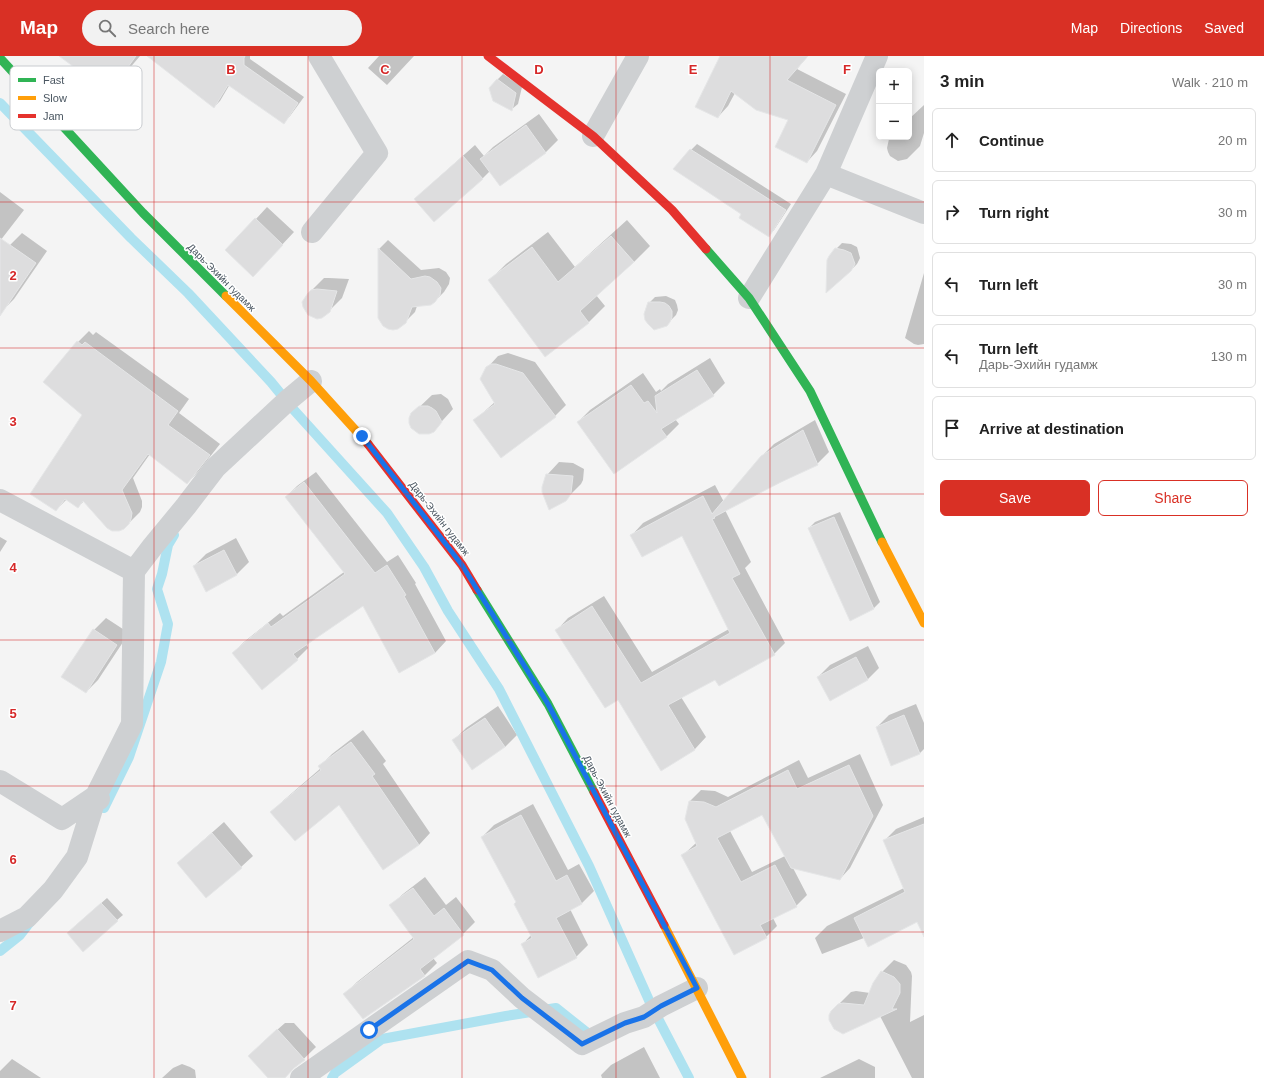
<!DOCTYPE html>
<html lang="en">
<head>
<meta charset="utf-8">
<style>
  :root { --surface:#fff; --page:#f2f2f2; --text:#222; --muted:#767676; --line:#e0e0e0; --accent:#d93025 }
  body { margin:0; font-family:Arial,sans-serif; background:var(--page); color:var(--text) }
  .controls { position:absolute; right:12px; top:12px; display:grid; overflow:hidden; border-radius:6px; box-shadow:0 2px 10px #0003 }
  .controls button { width:36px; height:36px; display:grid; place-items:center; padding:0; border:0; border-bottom:1px solid var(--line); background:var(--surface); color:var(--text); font:20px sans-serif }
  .stop { position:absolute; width:12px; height:12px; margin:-9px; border:3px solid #1a73e8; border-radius:50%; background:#fff }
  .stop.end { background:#1a73e8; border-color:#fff; box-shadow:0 1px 4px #0008 }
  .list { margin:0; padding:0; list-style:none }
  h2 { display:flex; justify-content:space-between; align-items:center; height:52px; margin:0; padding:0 16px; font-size:17px }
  h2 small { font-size:13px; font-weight:400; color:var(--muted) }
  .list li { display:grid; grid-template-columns:26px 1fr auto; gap:12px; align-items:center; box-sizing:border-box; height:64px; margin:0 8px 8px; padding:0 8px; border:1px solid var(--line); border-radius:6px }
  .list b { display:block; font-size:15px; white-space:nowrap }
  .list p { margin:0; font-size:13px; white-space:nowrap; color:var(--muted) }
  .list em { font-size:13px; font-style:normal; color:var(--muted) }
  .actions { display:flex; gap:8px; padding:12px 16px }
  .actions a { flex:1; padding:9px 0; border:1px solid var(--accent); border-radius:6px; text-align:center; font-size:14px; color:var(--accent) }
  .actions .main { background:var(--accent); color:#fff }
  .icon { flex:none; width:22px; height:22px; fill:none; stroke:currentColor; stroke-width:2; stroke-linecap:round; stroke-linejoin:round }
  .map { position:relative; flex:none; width:924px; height:1022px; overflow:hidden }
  header { display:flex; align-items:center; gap:24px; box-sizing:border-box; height:56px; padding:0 20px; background:var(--accent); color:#fff }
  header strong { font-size:19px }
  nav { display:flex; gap:22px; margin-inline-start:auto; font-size:14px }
  .search { width:280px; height:36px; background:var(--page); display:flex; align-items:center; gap:10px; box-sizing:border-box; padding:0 14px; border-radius:22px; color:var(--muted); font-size:15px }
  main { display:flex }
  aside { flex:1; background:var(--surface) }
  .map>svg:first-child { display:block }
  .shadow { fill:#0003; fill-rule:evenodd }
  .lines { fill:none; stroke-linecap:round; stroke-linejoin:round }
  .stream { stroke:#aee2f0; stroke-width:10 }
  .building { fill:#ddddde; stroke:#e5e6e7 }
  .street { stroke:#ced0d2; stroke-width:22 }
  .fast { stroke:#30b455; stroke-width:9 }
  .slow { stroke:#ff9f0a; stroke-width:9 }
  .jam { stroke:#e5322d; stroke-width:9 }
  .route { stroke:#1a73e8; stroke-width:5 }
  .grid { fill:none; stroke:#d62828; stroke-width:1; stroke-opacity:0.55 }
  .labels { text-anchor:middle; stroke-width:3; stroke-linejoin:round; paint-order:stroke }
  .street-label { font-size:10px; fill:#4a5661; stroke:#fff }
  .key { fill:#fff; stroke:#c9ccd0; stroke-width:1 }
  .key-label { font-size:11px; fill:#4a5661 }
  .grid-label { font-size:13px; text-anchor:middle; font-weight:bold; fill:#d62828; stroke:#fff; stroke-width:3; stroke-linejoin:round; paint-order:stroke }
</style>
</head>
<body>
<header>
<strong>Map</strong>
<div class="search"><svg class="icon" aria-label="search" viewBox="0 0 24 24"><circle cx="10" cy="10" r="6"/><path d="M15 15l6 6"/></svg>Search here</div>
<nav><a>Map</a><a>Directions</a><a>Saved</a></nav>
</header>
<main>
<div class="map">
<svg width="924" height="1022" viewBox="0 0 924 1022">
  <rect width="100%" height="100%" fill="#f4f4f4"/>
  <path class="shadow" d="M91,0H140L117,27L108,36Z
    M164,0H250V3L304,41L290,60L284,66L230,28L220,45L214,51Z
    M379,0H414L387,29L368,12Z
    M722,0H808L797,13L846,38L817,95L807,106L790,64L735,37L728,50L718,61Z
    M503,18L522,31L518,48L512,53L497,24Z
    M924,49V77L920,90L907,103L898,105L890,100L888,96L887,92L889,83L891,81H909V63Z
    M539,58L558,84L546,96L500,129L490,115L482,123L428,131L475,89L484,100L493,91Z
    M697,88L791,148L774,174L768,180L743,158L691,94Z
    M0,136L24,154L0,185Z
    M267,151L294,176L265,207L256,163Z
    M627,164L650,190L634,206L596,239L605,250L589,266L490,224L506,208L548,176L575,211Z
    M22,177L47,195L14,243L3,254L0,253V204L10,189Z
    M388,184L421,214L439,212L446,216L450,222L449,228L444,236L434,246L417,250L415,256L405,266L380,262L379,193Z
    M842,187L851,188L857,191L860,202L857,208L851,214L836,193Z
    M924,217V288L918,289L914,288L905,282Z
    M324,222H329L349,223L342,242L326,258L308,238Z
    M666,240L675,244L677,249L678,254L676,259L666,269L649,247L655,241Z
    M89,275L93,279L96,276L189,343L179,357L220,388L198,416L187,427L150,398L133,422L142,445V451L140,456L124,472L84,445L78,451L67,443L56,454L84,358L78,286Z
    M508,297L535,306L566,349L555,360L507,396L475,365L486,354L495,346L487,312L498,300Z
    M710,302L725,327L713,339L675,363L679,368L667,380L614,417L578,366L590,354L643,317L656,336L660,333L661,335L668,328Z
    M441,338L448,343L453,353L433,375L412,358L432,339Z
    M815,364L829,396L817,408L725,454L751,506L745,512L785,587L774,598L715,622L681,641L706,681L695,693L661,713L618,642L557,574L568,562L604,540L652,616L729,573L682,478L632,479L643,467L715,429L724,446L762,400L774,388Z
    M559,406L573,407L584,413L583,424L581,428L565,444L547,419Z
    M316,416L387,506L398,499L416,527L415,528L446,585L435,597L363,548L306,588L308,592L297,603L262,632L233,597L244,586L280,557L283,560L344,516L286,441L297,430Z
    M840,456L880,546L874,552L851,564L809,472L815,466Z
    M0,481L7,485L0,496Z
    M236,482L249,506L237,518L206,534L194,510L206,498Z
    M106,562L129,577L98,624L86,636L94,574Z
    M868,590L879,612L867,624L818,621L830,609Z
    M916,648L924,667V693L919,698L877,671L889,659Z
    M498,650L517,679L505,691L454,684L466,672Z
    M363,674L386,705L383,708L430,777L419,789L339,747L272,756L284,744L321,712L320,710L332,698Z
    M860,698L883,749L850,812L840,823L793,812L807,839L796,850L773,862L777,870L766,881L682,800L696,787L690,745L701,734L715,735L728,741L799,704L808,722ZM763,757L785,800L752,816L730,775Z
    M533,748L568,814L579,808L594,835L582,847L570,853L588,889L576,901L522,889L531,879L517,846L482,781L494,769Z
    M924,761V859L822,898L815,882L827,870L904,832L884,785L896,773Z
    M224,766L253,800L241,811L178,808L190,796Z
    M425,821L446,849L456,841L475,866L463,878L433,902L437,907L425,919L363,962L345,938L357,926L414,881L391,849L403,838Z
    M107,842L123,859L117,864L74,871Z
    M894,904L906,909L911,916L912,920L910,966L924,959V1022H912L880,960L832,955L851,936L856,935L870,937L882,916Z
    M285,967H294L316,991L284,1022H269L261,988Z
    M644,991L660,1022H602L601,1019L611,1009Z
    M12,1003L41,1022H0V1015Z
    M859,1003L875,1011V1022H820Z
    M182,1008L190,1011L195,1014L196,1022H162L173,1012Z"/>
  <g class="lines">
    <path class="stream" d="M0,47L131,182L188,237L271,326L293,353L387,457L424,511L448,555L499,633L589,810L652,951L689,1022
      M104,752L129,701L161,606L168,568L157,533L162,518L168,489L174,479
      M0,895L20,879L30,866
      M332,1022L335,1017L382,983L506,960L556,952L590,979L596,978"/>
  </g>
  <path class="building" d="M59,0H136L109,37Z
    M147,0H245L244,2V9L298,47L284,68L228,29L214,52Z
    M720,0H808L787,24L836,49L807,107L775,91L788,64L756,54L731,35L718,62L695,51Z
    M497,23L516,37L512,55L493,45L489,32Z
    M526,69L546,97L500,130L480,103Z
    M690,93L786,154L769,181L739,162L741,158L673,113Z
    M463,100L483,123L434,166L414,143Z
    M255,162L283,189L253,221L225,194Z
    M611,180L634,206L580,255L589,267L545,301L488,224L532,191L558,226Z
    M0,182L36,207L0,260Z
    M378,192L411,223L425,220L430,221L437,226L441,232L440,239L435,246L431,249L412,251L406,267L398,273L393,274L388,273L383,270L378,262Z
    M835,192L844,194L851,197L855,208L851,215L826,237L827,204L829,200Z
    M317,233L337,235L330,256L322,262L317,263L308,259L303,251L302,246L308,237L311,234Z
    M648,246H660L665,247L669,250L672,255V261L670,266L667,270L654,274L648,268L645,264L644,258Z
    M77,285L82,289L85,286L178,355L168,369L210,399L187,428L148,398L122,434L132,457L131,463L129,468L124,473L119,475H112L107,472L83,445L78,452L65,443L56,455L30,438L82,359L43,326Z
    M491,308H496L523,317L556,361L501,402L473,364L495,348L480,323L486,311Z
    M697,314L714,340L661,373L667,381L614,418L577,366L631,329L644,347L648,345L657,357L655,340Z
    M419,350H428L432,352L436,355L442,366L434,376L429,378H419L411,372L409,367V362L411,357Z
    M803,374L818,409L781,426L714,461L715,462L712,463L740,518L732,522L775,599L719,630L715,624L668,649L695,694L661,715L618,644L605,652L555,574L592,550L641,627L730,577L682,480L642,501L630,479L703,440L712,458L761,400Z
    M546,418L573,420L571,437L569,441L566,445L549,454L542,436V431Z
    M304,426L375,517L387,509L406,539L404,540L435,597L399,617L363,550L293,598L298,604L262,634L232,597L268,567L271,571L345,518L285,441Z
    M834,461L874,553L850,565L808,472Z
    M224,494L237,519L206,536L193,510Z
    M93,573L117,589L86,637L61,621Z
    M856,601L868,624L830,645L817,621Z
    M904,659L920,698L891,710L876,671Z
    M485,662L505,691L472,714L452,684Z
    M351,686L375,718L372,720L419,789L383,814L339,749L295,785L270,756L321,714L318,710Z
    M849,709L873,760L840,824L791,812L762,759L717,782L741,826L775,809L797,851L760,869L767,882L734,899L681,799L697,790L685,763L689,745L704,746L716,751L788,714L797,733Z
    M521,759L556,825L567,819L582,848L556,862L577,902L538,922L521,888L532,882L514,848L516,846L481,781Z
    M924,768V881L917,866L868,891L854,862L905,836L883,784Z
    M212,777L242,812L206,842L177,807Z
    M413,832L434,860L444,852L464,879L420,913L425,920L363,963L343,938L414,883L389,849Z
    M101,847L118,865L83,896L67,877Z
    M881,915L894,921L900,928V937L892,953H897L843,978L834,973L829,964V959L831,955L838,948L843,947L864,949L873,927Z
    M277,973L305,1004L294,1012L285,1022H268L248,1000Z"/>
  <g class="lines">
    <path class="street" d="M593,80L638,0
      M826,118L924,157
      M312,176L377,97L319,0
      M749,242L826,118L877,0
      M0,444L134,515
      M0,725L62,763L96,740L132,668L134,515L153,490L186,450L215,412L287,345L311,325
      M0,875L27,861L53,834L77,801L96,740L99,743
      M301,1022L468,905L492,914L522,942L582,988L625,967L644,961L661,950L697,932"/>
    <path class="fast" d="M0,2L143,157L226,240
      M706,193L749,242L810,335L882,486
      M477,534L548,648L594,736"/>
    <path class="slow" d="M226,240L311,325L368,388
      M882,486L924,567
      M664,869L742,1022"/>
    <path class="jam" d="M488,0L593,80L672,154L706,193
      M368,388L462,509L477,534
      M594,736L664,869"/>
  </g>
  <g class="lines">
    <path class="route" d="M362,380L462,509L548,648L697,932L661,950L644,961L625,967L582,988L522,942L492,914L468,905L369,974"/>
  </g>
  <path class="grid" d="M154,0V1022M308,0V1022M462,0V1022M616,0V1022M770,0V1022M0,146H924M0,292H924M0,438H924M0,584H924M0,730H924M0,876H924"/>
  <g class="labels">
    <g class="street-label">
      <text transform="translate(222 221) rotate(45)" y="4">Дарь-Эхийн гудамж</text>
      <text transform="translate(440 462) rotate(52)" y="4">Дарь-Эхийн гудамж</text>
      <text transform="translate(608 740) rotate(62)" y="4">Дарь-Эхийн гудамж</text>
    </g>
  </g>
  <rect x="10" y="10" width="132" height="64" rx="6" class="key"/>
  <rect x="18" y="22" width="18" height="4" fill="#30b455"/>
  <rect x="18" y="40" width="18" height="4" fill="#ff9f0a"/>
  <rect x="18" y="58" width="18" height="4" fill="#e5322d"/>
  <g class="key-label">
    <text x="43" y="28">Fast</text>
    <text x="43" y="46">Slow</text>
    <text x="43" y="64">Jam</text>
  </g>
  <g class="grid-label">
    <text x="231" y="18">B</text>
    <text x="385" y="18">C</text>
    <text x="539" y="18">D</text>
    <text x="693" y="18">E</text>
    <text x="847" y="18">F</text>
    <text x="13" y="224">2</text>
    <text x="13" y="370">3</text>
    <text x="13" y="516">4</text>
    <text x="13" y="662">5</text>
    <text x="13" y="808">6</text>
    <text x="13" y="954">7</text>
  </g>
</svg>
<div class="controls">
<button>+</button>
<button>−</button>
</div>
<div class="stop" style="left:369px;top:974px"></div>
<div class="stop end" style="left:362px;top:380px"></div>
</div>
<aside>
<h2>3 min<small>Walk · 210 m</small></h2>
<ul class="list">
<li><svg class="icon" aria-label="ahead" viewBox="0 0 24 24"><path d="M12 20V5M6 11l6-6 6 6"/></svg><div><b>Continue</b></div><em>20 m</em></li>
<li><svg class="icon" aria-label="right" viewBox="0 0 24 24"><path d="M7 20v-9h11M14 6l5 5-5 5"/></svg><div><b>Turn right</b></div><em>30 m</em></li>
<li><svg class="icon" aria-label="left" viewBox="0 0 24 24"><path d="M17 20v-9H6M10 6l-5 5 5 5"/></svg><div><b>Turn left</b></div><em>30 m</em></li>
<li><svg class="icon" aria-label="left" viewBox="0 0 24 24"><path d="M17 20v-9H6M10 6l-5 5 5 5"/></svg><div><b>Turn left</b><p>Дарь-Эхийн гудамж</p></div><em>130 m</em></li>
<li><svg class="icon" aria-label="arrive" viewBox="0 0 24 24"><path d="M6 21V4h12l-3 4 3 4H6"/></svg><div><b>Arrive at destination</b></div></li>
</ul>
<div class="actions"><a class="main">Save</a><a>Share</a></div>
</aside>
</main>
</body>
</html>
